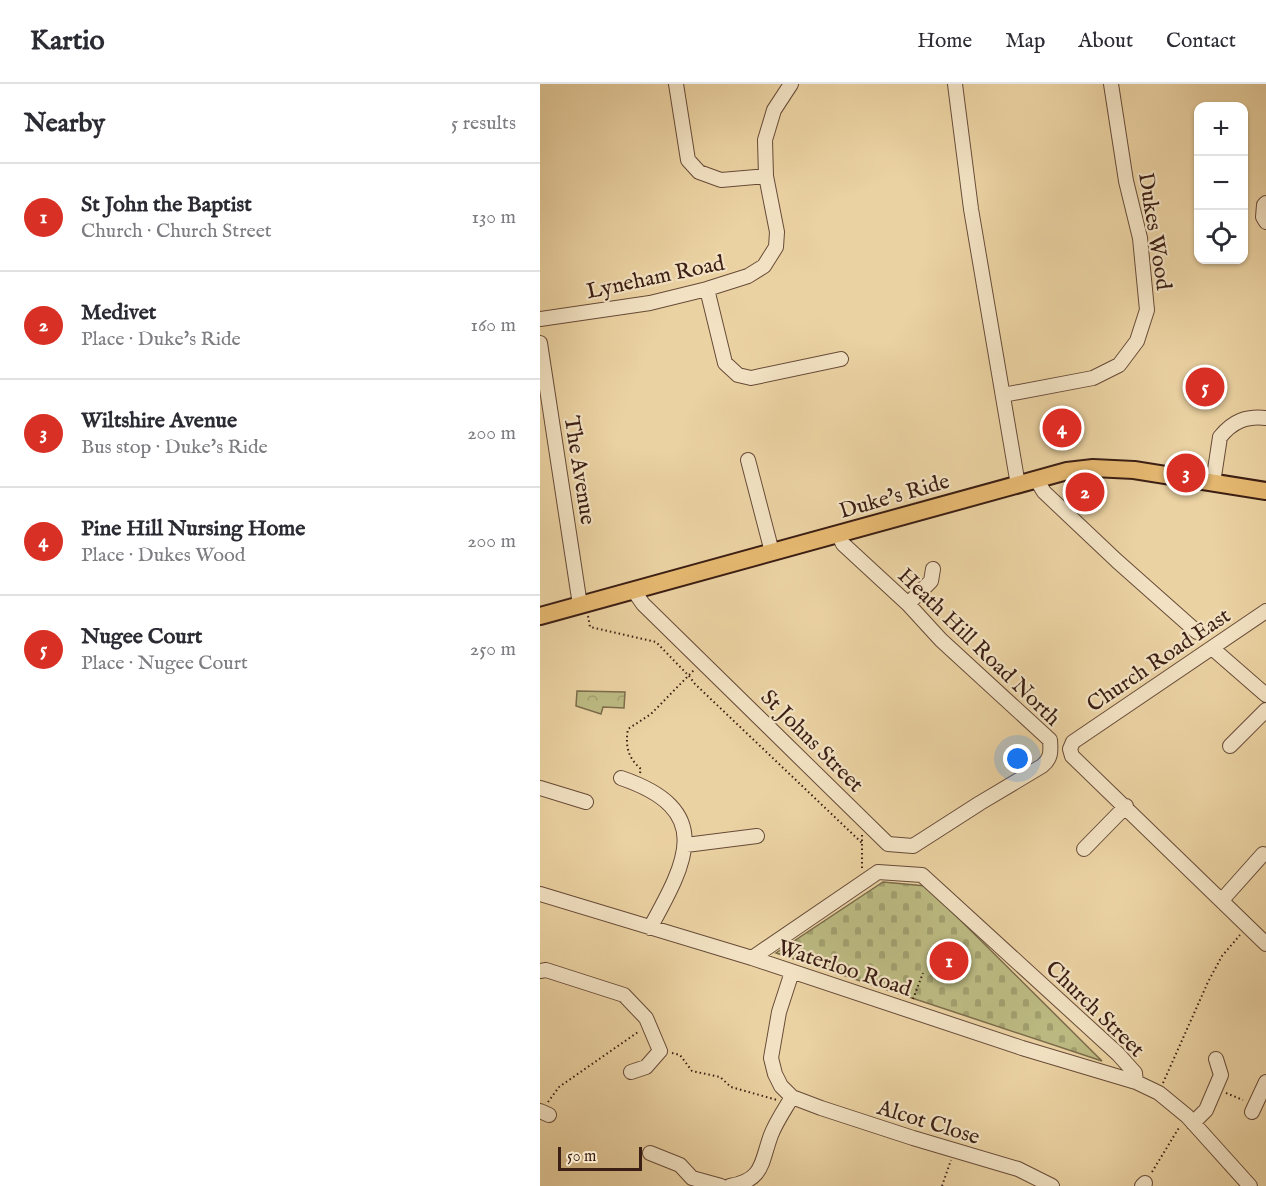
<!DOCTYPE html>
<html lang="en">
<head>
<meta charset="utf-8">
<style>
  :root { --surface:#fff; --page:#f7f7f7; --text:#2b2b33; --muted:#7c7c81; --line:#e1e1e2; --accent:#d93025 }
  body { margin:0; font-family:"IM FELL English",serif; background:var(--page); color:var(--text) }
  .controls { position:absolute; right:18px; top:18px; display:grid; overflow:hidden; border-radius:12px; box-shadow:0 2px 4px #0004 }
  .controls button { width:54px; height:54px; display:grid; place-items:center; padding:0; border:0; border-bottom:2px solid var(--line); background:var(--surface); color:var(--text); font:30px sans-serif }
  .scale { position:absolute; left:18px; bottom:15px; width:84px; box-sizing:border-box; padding-left:6px; border:3px solid #3b1e14; border-top:0; font-size:16px; line-height:21px; white-space:nowrap; color:#3b1e14; -webkit-text-stroke:4px #f2e2c3; paint-order:stroke }
  .you { position:absolute; left:478px; top:675px; width:21px; height:21px; margin:-15px; border:4px solid #fff; border-radius:50%; background:#1a73e8; box-shadow:0 0 0 9px #1a73e833 }
  .badge { display:grid; place-items:center; width:39px; height:39px; border-radius:50%; background:var(--accent); color:#fff; font-size:20px; font-weight:700 }
  .pin { position:absolute; translate:-50% -50%; border:3px solid #fff; box-shadow:0 2px 6px #0006 }
  .list { margin:0; padding:0; list-style:none }
  h2 { display:flex; justify-content:space-between; align-items:center; height:78px; margin:0; padding:0 24px; font-size:26px }
  h2 small { font-size:20px; font-weight:400; color:var(--muted) }
  .list li { display:grid; grid-template-columns:39px 1fr auto; gap:18px; align-items:center; box-sizing:border-box; height:108px; padding:0 24px; border-top:2px solid var(--line) }
  .list b { display:block; font-size:22px; white-space:nowrap }
  .list p { margin:0; font-size:20px; white-space:nowrap; color:var(--muted) }
  .list em { font-size:20px; font-style:normal; color:var(--muted) }
  .icon { flex:none; width:33px; height:33px; fill:none; stroke:currentColor; stroke-width:2; stroke-linecap:round; stroke-linejoin:round }
  .map { position:relative; flex:none; width:726px; height:1102px; overflow:hidden }
  header { display:flex; align-items:center; gap:36px; box-sizing:border-box; height:84px; padding:0 30px; background:var(--surface); border-bottom:2px solid var(--line) }
  header strong { font-size:28px }
  nav { display:flex; gap:33px; margin-inline-start:auto; font-size:21px }
  main { display:flex }
  aside { flex:1; background:var(--surface) }
  .map>svg:first-child { display:block }
  .cemetery { fill:url(#cemetery-stones); stroke:#7c6c4b; stroke-width:1.5 }
  .park { fill:url(#park-crowns); stroke:#7c6c4b; stroke-width:1.5 }
  .lines { fill:none; stroke-linecap:round; stroke-linejoin:round }
  .minor-casing { stroke:#674b38; stroke-width:16 }
  .major-casing { stroke:#3b1e14; stroke-width:20 }
  .path { stroke:#3b1e14; stroke-width:2; stroke-dasharray:1.5 3; stroke-linecap:butt }
  .minor { stroke:#f2e2c3; stroke-width:14 }
  .major { stroke:#e6b971; stroke-width:16 }
  .labels { text-anchor:middle; stroke-width:4.5; stroke-linejoin:round; paint-order:stroke }
  .street-label { font-size:22px; fill:#3b1e14; stroke:#f2e2c3 }
</style>
</head>
<body>
<header>
<strong>Kartio</strong>
<nav><a>Home</a><a>Map</a><a>About</a><a>Contact</a></nav>
</header>
<main>
<aside>
<h2>Nearby<small>5 results</small></h2>
<ul class="list">
<li><span class="badge">1</span><div><b>St John the Baptist</b><p>Church · Church Street</p></div><em>130 m</em></li>
<li><span class="badge">2</span><div><b>Medivet</b><p>Place · Duke's Ride</p></div><em>160 m</em></li>
<li><span class="badge">3</span><div><b>Wiltshire Avenue</b><p>Bus stop · Duke's Ride</p></div><em>200 m</em></li>
<li><span class="badge">4</span><div><b>Pine Hill Nursing Home</b><p>Place · Dukes Wood</p></div><em>200 m</em></li>
<li><span class="badge">5</span><div><b>Nugee Court</b><p>Place · Nugee Court</p></div><em>250 m</em></li>
</ul>
</aside>
<div class="map">
<svg width="726" height="1102" viewBox="0 0 726 1102">
  <defs>
    <pattern id="cemetery-stones" width="16" height="16" patternUnits="userSpaceOnUse" patternTransform="scale(1.5)"><rect width="16" height="16" fill="#bcba82"/><path d="M2 7V4a2 2 0 0 1 4 0v3zM10 15v-3a2 2 0 0 1 4 0v3z" fill="#a29f6f"/></pattern>
    <pattern id="park-crowns" width="20" height="18" patternUnits="userSpaceOnUse" patternTransform="scale(1.5)"><rect width="20" height="18" fill="#bcba82"/><path d="M2 6a3 3 0 1 1 6 0M12 15a3 3 0 1 1 6 0" fill="none" stroke="#a29f6f"/></pattern>
  </defs>
  <rect width="100%" height="100%" fill="#ebd2a2"/>
  <filter id="stains"><feTurbulence type="fractalNoise" baseFrequency=".00333" numOctaves="4"/><feColorMatrix values="0 0 0 0 .2 0 0 0 0 .09 0 0 0 0 .02 0 0 0 .5 -.17"/></filter>
  <radialGradient id="worn" r=".72"><stop offset=".6" stop-color="#630" stop-opacity="0"/><stop offset="1" stop-color="#630" stop-opacity=".3"/></radialGradient>
  <path class="cemetery" d="M343,798L386,802L562,977L236,869Z"/>
  <path class="park" d="M37,607L85,608L84,624L63,623L61,630L36,622Z"/>
  <g class="lines">
    <defs>
      <path id="minor" d="M136,0L148,76L159,88L181,96L226,92
        M415,0L431,125L478,401
        M726,119L724,121L723,133L726,138
        M167,205L185,279L198,291L211,294L301,275
        M0,235L110,219L167,205L208,192L224,182L236,163L237,148L226,92L225,56L234,26L251,0
        M0,259L40,521
        M463,311L553,294L579,281L597,257L607,226L600,154L586,97L571,0
        M208,376L232,468
        M496,395L504,408L577,477L657,548
        M673,399L680,353C693,337 706,332 726,334
        M94,507L103,520L348,760L373,762L440,719L502,682C511,675 511,668 510,656L401,556L368,520L303,460L298,450
        M368,520L391,497L393,485
        M726,527L533,658L530,665L532,672L726,860
        M672,564L726,611
        M690,662L726,626
        M81,694C175,726 147,777 110,844
        M0,704L46,718
        M146,761L217,752
        M544,765L586,722
        M0,810L212,874L482,964L596,998L619,1009L647,1032L710,1102
        M682,816L723,770
        M212,874L338,788L382,791L578,970L595,989L596,998
        M0,887L6,886L84,911L106,934L120,967L106,983L91,988
        M252,888L239,928L231,974L235,990L241,1002L252,1013L281,1024L373,1054L478,1085L512,1102
        M0,1027L9,1031
        M712,1028L726,998
        M653,1039L666,1026L681,991L676,975
        M110,1069L140,1081L152,1094L181,1102
        M190,1102C224,1096 221,1078 231,1051C236,1038 245,1025 252,1013
        M602,1102L605,1099"/>
      <path id="major" d="M0,532L527,387L553,384L594,386L726,407"/>
    </defs>
    <use href="#minor" class="minor-casing"/>
    <use href="#major" class="major-casing"/>
    <path class="path" d="M48,532L50,543L116,558L149,592L155,600L322,759
      M100,689L101,685C88,674 85,662 88,645L111,630L154,586
      M322,751V785
      M373,915L383,889
      M132,969L140,971L152,987L180,993L191,1003L237,1016
      M623,999L668,898L682,872L700,851
      M686,1009L703,1016
      M8,1018L19,1003L98,948
      M612,1088L640,1042
      M402,1102L411,1076"/>
    <use href="#minor" class="minor"/>
    <use href="#major" class="major"/>
  </g>
  <g class="labels">
    <g class="street-label">
      <text transform="translate(616 147) rotate(81)" y="8">Dukes Wood</text>
      <text transform="translate(115 192) rotate(-12)" y="8">Lyneham Road</text>
      <text transform="translate(41 386) rotate(81)" y="8">The Avenue</text>
      <text transform="translate(354 411) rotate(-16)" y="8">Duke's Ride</text>
      <text transform="translate(440 562) rotate(44)" y="8">Heath Hill Road North</text>
      <text transform="translate(618 575) rotate(-34)" y="8">Church Road East</text>
      <text transform="translate(273 656) rotate(45)" y="8">St Johns Street</text>
      <text transform="translate(305 883) rotate(18)" y="8">Waterloo Road</text>
      <text transform="translate(556 924) rotate(44)" y="8">Church Street</text>
      <text transform="translate(389 1037) rotate(17)" y="8">Alcot Close</text>
    </g>
  </g>
  <rect width="100%" height="100%" filter="url(#stains)"/>
  <rect width="100%" height="100%" fill="url(#worn)"/>
</svg>
<div class="controls">
<button>+</button>
<button>−</button>
<button><svg class="icon" aria-label="locate" viewBox="0 0 24 24"><circle cx="12" cy="12" r="6"/><path d="M12 2v4M12 18v4M2 12h4M18 12h4"/></svg></button>
</div>
<div class="scale">50 m</div>
<div class="you"></div>
<div class="pin badge" style="left:409px;top:877px">1</div>
<div class="pin badge" style="left:545px;top:408px">2</div>
<div class="pin badge" style="left:646px;top:389px">3</div>
<div class="pin badge" style="left:522px;top:344px">4</div>
<div class="pin badge" style="left:665px;top:303px">5</div>
</div>
</main>
</body>
</html>
